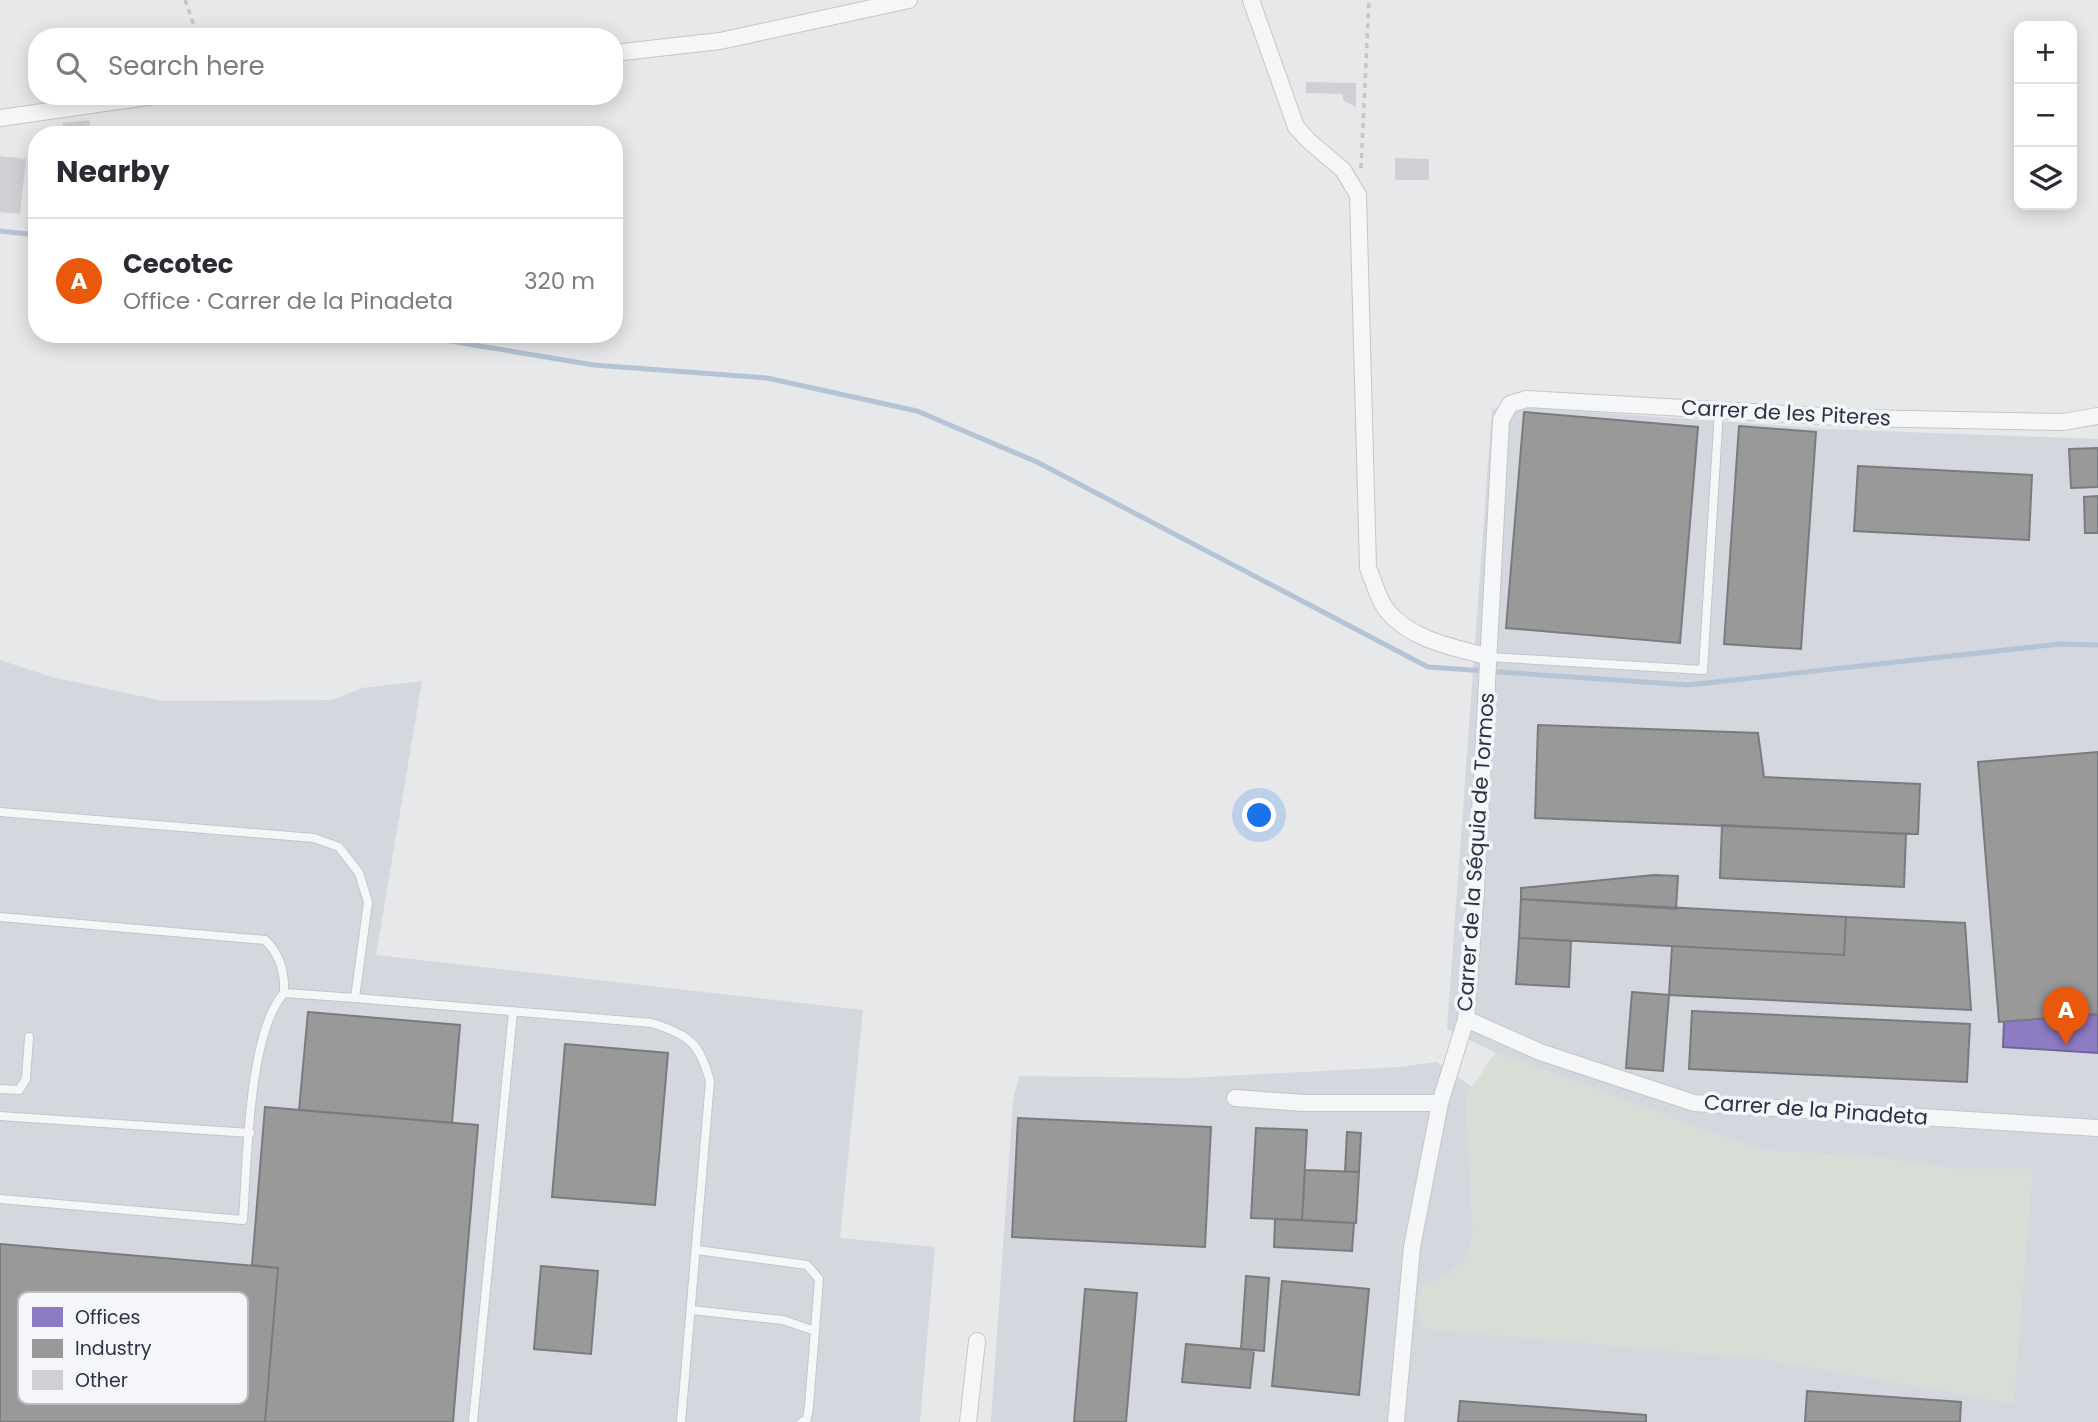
<!DOCTYPE html>
<html lang="en">
<head>
<meta charset="utf-8">
<style>
  :root { --surface:#fff; --page:#f7f7f7; --text:#2b2b33; --muted:#7c7c81; --line:#e1e1e2; --accent:#ea580c }
  body { margin:0; font-family:Poppins,sans-serif; background:var(--page); color:var(--text) }
  .controls { position:absolute; right:21px; top:21px; display:grid; overflow:hidden; border-radius:14px; box-shadow:0 4px 18px #0003 }
  .controls button { width:63px; height:63px; display:grid; place-items:center; padding:0; border:0; border-bottom:2px solid var(--line); background:var(--surface); color:var(--text); font:35px sans-serif }
  .you { position:absolute; left:1260px; top:816px; width:24px; height:24px; margin:-18px; border:5px solid #fff; border-radius:50%; background:#1a73e8; box-shadow:0 0 0 10px #1a73e833 }
  .badge { display:grid; place-items:center; width:46px; height:46px; border-radius:50%; background:var(--accent); color:#fff; font-size:23px; font-weight:700 }
  .pin { position:absolute; translate:-50% -58px; filter:drop-shadow(0 2px 4px #0008) }
  .pin::after { content:''; position:absolute; top:37px; width:24px; height:21px; background:inherit; clip-path:polygon(0 0,100% 0,50% 100%) }
  .list { margin:0; padding:0; list-style:none }
  h2 { display:flex; justify-content:space-between; align-items:center; height:91px; margin:0; padding:0 28px; font-size:30px }
  h2 small { font-size:23px; font-weight:400; color:var(--muted) }
  .list li { display:grid; grid-template-columns:46px 1fr auto; gap:21px; align-items:center; box-sizing:border-box; height:126px; padding:0 28px; border-top:2px solid var(--line) }
  .list b { display:block; font-size:26px; white-space:nowrap }
  .list p { margin:0; font-size:23px; white-space:nowrap; color:var(--muted) }
  .list em { font-size:23px; font-style:normal; color:var(--muted) }
  .icon { flex:none; width:38px; height:38px; fill:none; stroke:currentColor; stroke-width:2; stroke-linecap:round; stroke-linejoin:round }
  .map { position:relative; flex:none; width:2098px; height:1422px; overflow:hidden }
  .search { position:absolute; background:var(--surface); box-shadow:0 4px 18px #0003; left:28px; top:28px; width:595px; height:77px; display:flex; align-items:center; gap:18px; box-sizing:border-box; padding:0 24px; border-radius:28px; color:var(--muted); font-size:26px }
  .panel { position:absolute; background:var(--surface); box-shadow:0 4px 18px #0003; left:28px; top:126px; width:595px; height:217px; border-radius:28px }
  .map>svg:first-child { display:block }
  .built { fill:#d4d7dd }
  .green { fill:#d6ded6 }
  .offices { fill:#8e7cc3; stroke:#70669d; stroke-width:2 }
  .industry { fill:#999; stroke:#787b80; stroke-width:2 }
  .lines { fill:none; stroke-linecap:round; stroke-linejoin:round }
  .stream { stroke:#b4c4d5; stroke-width:5 }
  .building { fill:#ced0d3 }
  .service-casing { stroke:#c4c6c8; stroke-width:10 }
  .minor-casing { stroke:#c4c6c8; stroke-width:18 }
  .path { stroke:#c5c6ca; stroke-width:3.5; stroke-dasharray:5 5; stroke-linecap:butt }
  .service { stroke:#f5f6f7; stroke-width:8 }
  .minor { stroke:#f5f6f7; stroke-width:16 }
  .labels { text-anchor:middle; stroke-width:7; stroke-linejoin:round; paint-order:stroke }
  .street-label { font-size:21px; fill:#2b3445; stroke:#f4f6f9 }
  .key { fill:#f4f6f9; stroke:#b8bcc3; stroke-width:2 }
  .key-label { font-size:19px; fill:#2b3445 }
</style>
</head>
<body>
<div class="map">
<svg width="2098" height="1422" viewBox="0 0 2098 1422">
  <rect width="100%" height="100%" fill="#e6e8ea"/>
  <path class="built" d="M1522,407L1827,429L2098,439V1422H991L1013,1101L1019,1076L1187,1078L1399,1067L1437,1062L1472,1087L1466,1092L1473,1231L1467,1258L1448,1275L1423,1286L1771,1360L2014,1403L1954,1169L1862,1156L1762,1151L1496,1053L1447,1029L1492,409Z
    M0,660L52,677L163,701L332,700L362,688L422,681L376,955L863,1010L840,1238L935,1247L920,1422H0Z"/>
  <path class="green" d="M1496,1053L1762,1151L1862,1156L1954,1169H2033L2014,1403L1771,1360L1425,1329C1417,1313 1415,1302 1423,1286L1448,1275L1467,1258L1473,1231L1466,1092C1478,1083 1484,1065 1496,1053Z"/>
  <path class="offices" d="M2098,1014V1053L2003,1047L2004,1021Z"/>
  <path class="industry" d="M1524,412L1698,427L1680,643L1506,628Z
    M1739,426L1816,432L1801,649L1724,644Z
    M2098,448V487L2071,488L2069,449Z
    M1858,466L2032,475L2029,540L1854,531Z
    M2098,496V533H2085L2084,497Z
    M1538,725L1758,733L1764,777L1920,784L1918,834L1535,818Z
    M2098,752V1014L1999,1022L1978,762Z
    M1722,825L1906,834L1904,887L1720,878Z
    M1654,875L1678,876L1676,909L1521,899V888Z
    M1521,899L1846,917L1844,955L1519,938Z
    M1846,917L1965,923L1971,1010L1669,995L1672,946L1844,955Z
    M1519,938L1571,941L1569,987L1516,984Z
    M1632,992L1669,995L1663,1071L1626,1068Z
    M1692,1011L1970,1024L1967,1082L1689,1069Z
    M308,1012L460,1025L452,1123L299,1110Z
    M565,1044L668,1053L655,1205L552,1197Z
    M265,1107L478,1125L453,1422H265L278,1268L252,1265Z
    M1018,1118L1211,1127L1205,1247L1012,1237Z
    M1256,1128L1307,1130L1302,1220L1251,1218Z
    M1347,1132L1361,1133L1359,1172H1345Z
    M1305,1170L1359,1172L1356,1223L1302,1220Z
    M1275,1219L1354,1223L1352,1251L1274,1247Z
    M0,1244L278,1268L265,1422H0Z
    M541,1266L598,1271L591,1354L534,1349Z
    M1246,1276L1269,1278L1264,1351L1241,1349Z
    M1282,1281L1369,1289L1359,1395L1272,1386Z
    M1085,1289L1137,1293L1126,1422H1074Z
    M1186,1344L1254,1350L1250,1388L1182,1382Z
    M1807,1391L1961,1402L1960,1422H1805Z
    M1460,1401L1646,1415V1422H1458Z"/>
  <g class="lines">
    <path class="stream" d="M0,231L37,235
      M408,334L594,365L767,378L917,411L1037,462L1428,667L1688,685L2060,644L2098,645"/>
  </g>
  <path class="building" d="M1306,82L1356,83V107L1343,100V94L1306,93Z
    M89,120L91,135H64L63,123Z
    M0,156L26,159L20,214L0,212Z
    M1395,158L1429,159V180H1395Z"/>
  <g class="lines">
    <defs>
      <path id="service" d="M1489,657L1703,670L1719,410
        M0,812L314,838L339,847L359,873L368,902L355,998L652,1023C690,1036 699,1042 710,1081L681,1422
        M0,917L265,940C280,954 285,973 284,993
        M0,1089L19,1090L26,1079L29,1037
        M0,1116L250,1133
        M0,1199L243,1220C247,1164 248,1033 284,993L355,998
        M697,1250L807,1265L819,1279L809,1406L807,1419L802,1422
        M692,1310L783,1320L815,1331
        M473,1422L513,1012"/>
      <path id="minor" d="M1251,0L1296,127L1309,141L1343,170L1358,195L1368,568C1374,582 1379,602 1389,613C1414,641 1454,647 1489,657
        M614,53L720,41L909,0
        M0,118L153,96
        M1466,1019L1540,1052L1694,1103L2098,1128
        M1235,1098L1304,1103H1440
        M968,1422L977,1341
        M1396,1422L1412,1247L1440,1103L1466,1019L1476,889L1501,420L1510,404L1527,399L1857,418L2063,422L2098,416"/>
    </defs>
    <use href="#service" class="service-casing"/>
    <use href="#minor" class="minor-casing"/>
    <path class="path" d="M185,0L198,37
      M1361,168L1369,0"/>
    <use href="#service" class="service"/>
    <use href="#minor" class="minor"/>
  </g>
  <g class="labels">
    <g class="street-label">
      <text transform="translate(1786 413) rotate(3)" y="7">Carrer de les Piteres</text>
      <text transform="translate(1476 852) rotate(-86)" y="7">Carrer de la Séquia de Tormos</text>
      <text transform="translate(1816 1110) rotate(4)" y="7">Carrer de la Pinadeta</text>
    </g>
  </g>
  <rect x="18" y="1292" width="230" height="112" rx="10" class="key"/>
  <rect x="32" y="1307" width="31" height="20" fill="#8e7cc3"/>
  <rect x="32" y="1339" width="31" height="19" fill="#999"/>
  <rect x="32" y="1370" width="31" height="20" fill="#ced0d3"/>
  <g class="key-label">
    <text x="75" y="1324">Offices</text>
    <text x="75" y="1355">Industry</text>
    <text x="75" y="1387">Other</text>
  </g>
</svg>
<div class="controls">
<button>+</button>
<button>−</button>
<button><svg class="icon" aria-label="layers" viewBox="0 0 24 24"><path d="M12 4l9 5-9 5-9-5zM3 14l9 5 9-5"/></svg></button>
</div>
<div class="you"></div>
<div class="pin badge" style="left:2066px;top:1045px">A</div>
<div class="search"><svg class="icon" aria-label="search" viewBox="0 0 24 24"><circle cx="10" cy="10" r="6"/><path d="M15 15l6 6"/></svg>Search here</div>
<section class="panel">
<h2>Nearby<small></small></h2>
<ul class="list">
<li><span class="badge">A</span><div><b>Cecotec</b><p>Office · Carrer de la Pinadeta</p></div><em>320 m</em></li>
</ul>
</section>
</div>
</body>
</html>
